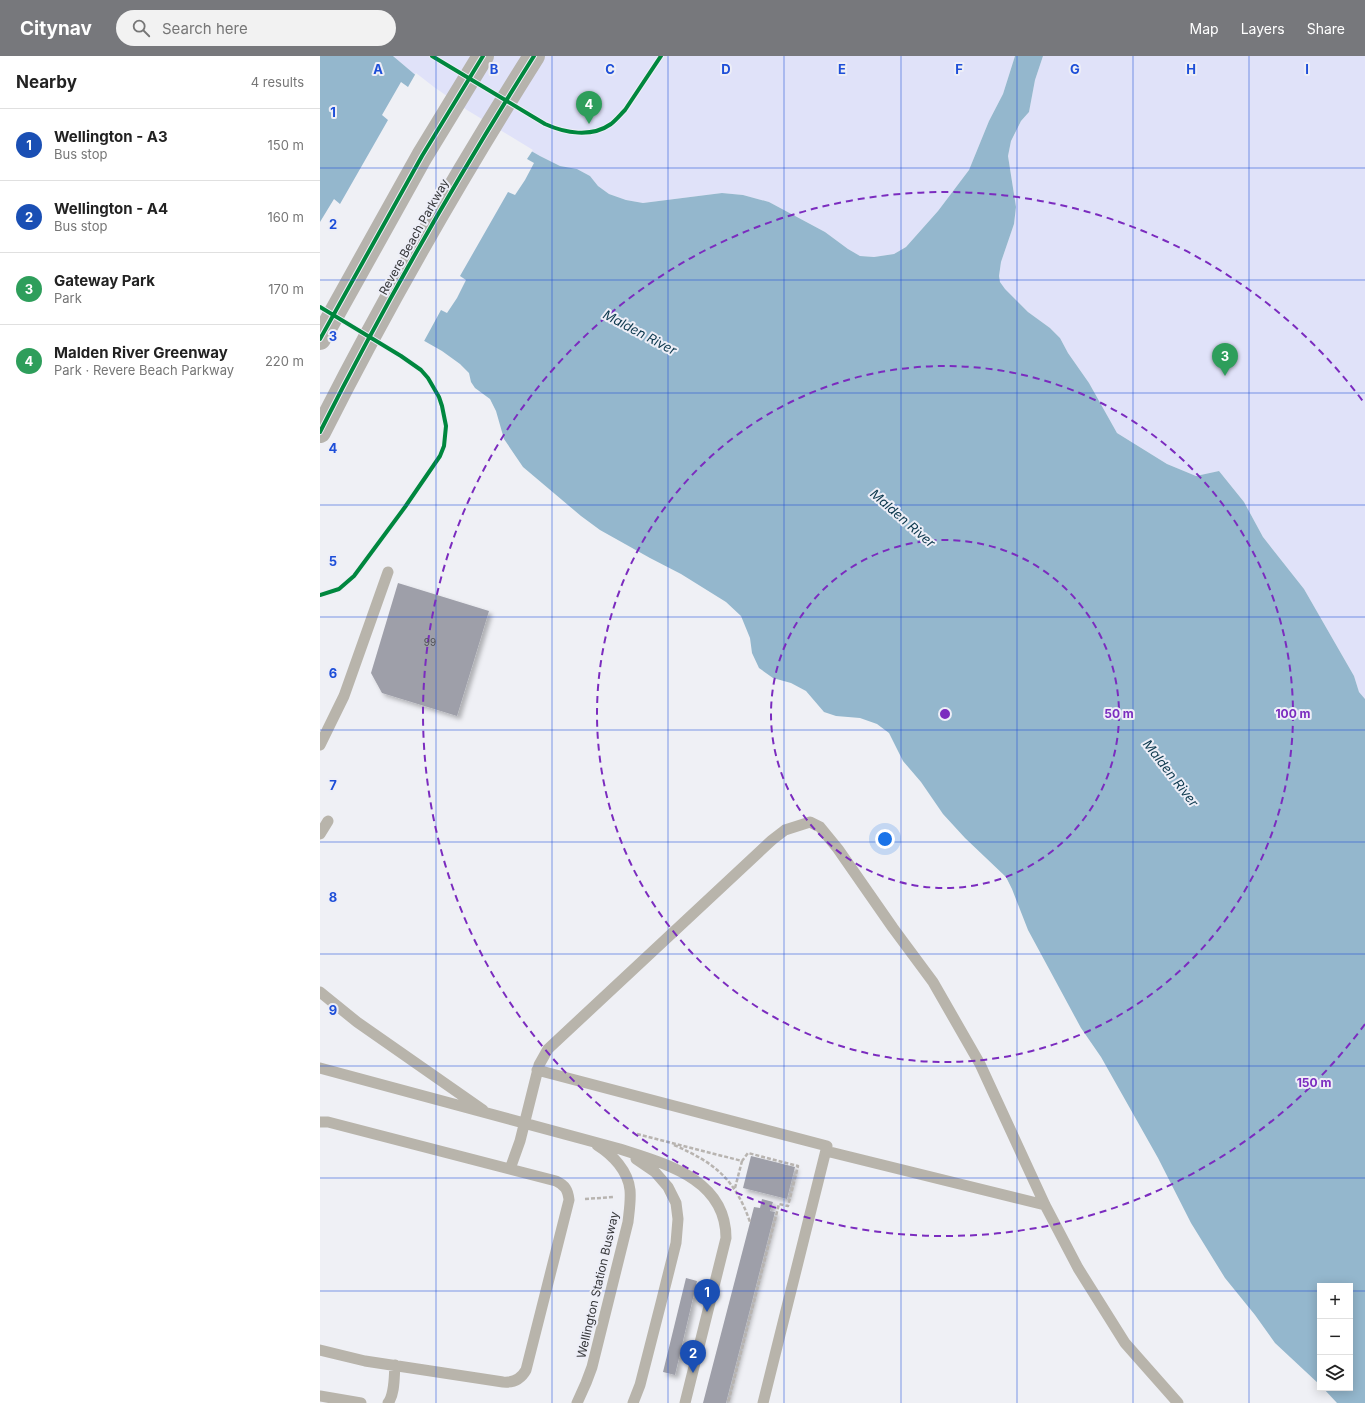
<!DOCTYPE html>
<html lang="en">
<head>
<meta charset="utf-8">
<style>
  :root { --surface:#fff; --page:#f2f2f2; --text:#222; --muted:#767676; --line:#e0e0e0; --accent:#77787c }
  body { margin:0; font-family:Inter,sans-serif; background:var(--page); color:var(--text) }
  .controls { position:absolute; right:12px; bottom:12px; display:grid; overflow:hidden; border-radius:0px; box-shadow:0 2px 10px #0003 }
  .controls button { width:36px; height:36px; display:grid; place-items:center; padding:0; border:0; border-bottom:1px solid var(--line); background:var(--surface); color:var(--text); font:20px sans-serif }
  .you { position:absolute; left:565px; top:783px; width:14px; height:14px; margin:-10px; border:3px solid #fff; border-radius:50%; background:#1a73e8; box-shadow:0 0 0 6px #1a73e833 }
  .badge { display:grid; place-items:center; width:26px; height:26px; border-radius:50%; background:var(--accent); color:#fff; font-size:13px; font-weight:700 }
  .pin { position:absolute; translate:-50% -33px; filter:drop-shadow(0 1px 2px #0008) }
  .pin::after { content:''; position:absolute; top:21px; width:14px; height:12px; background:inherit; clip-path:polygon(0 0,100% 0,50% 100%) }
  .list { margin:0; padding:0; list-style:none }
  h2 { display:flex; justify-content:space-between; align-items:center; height:52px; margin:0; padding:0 16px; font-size:17px }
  h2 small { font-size:13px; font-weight:400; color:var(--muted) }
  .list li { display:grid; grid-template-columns:26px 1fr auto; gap:12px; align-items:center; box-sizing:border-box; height:72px; padding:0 16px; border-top:1px solid var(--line) }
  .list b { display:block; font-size:15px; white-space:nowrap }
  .list p { margin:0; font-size:13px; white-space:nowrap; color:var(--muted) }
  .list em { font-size:13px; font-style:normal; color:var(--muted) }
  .icon { flex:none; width:22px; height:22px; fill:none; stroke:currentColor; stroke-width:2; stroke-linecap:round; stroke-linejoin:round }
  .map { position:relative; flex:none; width:1045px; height:1347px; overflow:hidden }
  header { display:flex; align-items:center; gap:24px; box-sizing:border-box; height:56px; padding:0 20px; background:var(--accent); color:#fff }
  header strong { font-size:19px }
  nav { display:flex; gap:22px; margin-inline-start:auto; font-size:14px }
  .search { width:280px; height:36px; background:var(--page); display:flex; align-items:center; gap:10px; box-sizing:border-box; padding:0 14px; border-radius:22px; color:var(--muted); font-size:15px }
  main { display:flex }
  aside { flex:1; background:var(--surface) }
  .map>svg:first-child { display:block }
  .green { fill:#e0e2f9 }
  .water { fill:#94b7cd }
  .pier { fill:#eff0f5 }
  .building { fill:#9e9fa9; filter:url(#shadow) }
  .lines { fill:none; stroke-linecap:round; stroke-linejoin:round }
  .path { stroke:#b8b4b0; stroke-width:2.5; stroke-dasharray:4 2; stroke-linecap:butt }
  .lane { stroke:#b8b4ab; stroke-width:11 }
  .highway { stroke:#b6b3ad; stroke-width:22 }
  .cycleway-casing { stroke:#edeef7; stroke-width:6 }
  .cycleway { stroke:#00873e; stroke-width:4 }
  .grid { fill:none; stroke:#1d4ed8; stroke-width:1; stroke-opacity:0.55 }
  .ring { fill:none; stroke:#7b2cbf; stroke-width:2; stroke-dasharray:7 5 }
  .labels { text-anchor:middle; stroke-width:4; stroke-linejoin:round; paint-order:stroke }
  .number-label { font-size:10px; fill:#515256 }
  .street-label { font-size:12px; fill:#37383b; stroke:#edeef7 }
  .water-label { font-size:13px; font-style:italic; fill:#0b374c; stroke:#edeef7 }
  .grid-label { font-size:13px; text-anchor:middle; font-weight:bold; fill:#1d4ed8; stroke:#edeef7; stroke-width:4; stroke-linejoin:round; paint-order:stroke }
  .centre { fill:#7b2cbf; stroke:#edeef7; stroke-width:2 }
  .ring-label { font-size:12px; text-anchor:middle; font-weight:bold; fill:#7b2cbf; stroke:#edeef7; stroke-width:4; stroke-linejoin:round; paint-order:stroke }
</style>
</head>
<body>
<header>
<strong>Citynav</strong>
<div class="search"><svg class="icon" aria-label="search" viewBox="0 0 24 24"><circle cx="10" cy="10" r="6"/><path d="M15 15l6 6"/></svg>Search here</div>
<nav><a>Map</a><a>Layers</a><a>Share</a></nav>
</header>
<main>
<aside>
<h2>Nearby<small>4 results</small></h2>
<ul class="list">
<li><span class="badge" style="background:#1a4fb4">1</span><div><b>Wellington - A3</b><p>Bus stop</p></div><em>150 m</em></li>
<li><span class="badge" style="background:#1a4fb4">2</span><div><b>Wellington - A4</b><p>Bus stop</p></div><em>160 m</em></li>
<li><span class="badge" style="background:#2e9e5b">3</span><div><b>Gateway Park</b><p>Park</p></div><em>170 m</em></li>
<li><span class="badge" style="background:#2e9e5b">4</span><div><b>Malden River Greenway</b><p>Park · Revere Beach Parkway</p></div><em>220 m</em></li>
</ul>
</aside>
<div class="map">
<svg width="1045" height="1347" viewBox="0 0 1045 1347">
  <defs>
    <filter id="shadow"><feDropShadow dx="3.5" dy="3.5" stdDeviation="2" flood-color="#0004"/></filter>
  </defs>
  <rect width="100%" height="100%" fill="#eff0f5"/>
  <path class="green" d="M73,0H695L683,38L669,65L649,114L618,155L586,191L574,198L554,201L540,200L528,193L505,176L449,146L423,139L402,137L323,147L306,144L289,138L278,130L270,120L257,113L240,110L220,100L183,79L112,33Z
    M723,0H1045V643L1039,636L1034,620L984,533L943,481L924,446L899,415L876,420L847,408L797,377L769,327L748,297L740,282L730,272L708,256L684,233L680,226L679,220L681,206L694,168L696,151L688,100L691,85L701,65L709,56L715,24Z"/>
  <path class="water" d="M0,0H73L112,33L183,79L220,100L240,110L257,113L270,120L278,130L289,138L306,144L323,147L402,137L423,139L449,146L505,176L528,193L540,200L554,201L574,198L586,191L618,155L649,114L669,65L683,38L695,0H723L715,24L709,56L701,65L691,85L688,100L696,151L694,168L681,206L679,220L680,226L685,233L708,256L730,272L740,282L748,297L769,327L797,377L847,408L876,420L899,415L924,446L943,481L984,533L1034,620L1039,636L1045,643V1347H1017L1003,1332H1030V1230H1000V1329L955,1287L935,1259L905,1222L871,1167L838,1102L781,1001L761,972L708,874L692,833L686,821L645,782L623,758L601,726L583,705L569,677L557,668L540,662L516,660L504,656L486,635L471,627L453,622L439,612L432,597L430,582L421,560L406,546L361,518L330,502L280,474L261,460L203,411L184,383L176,355L170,343L155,332L151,326L149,317L140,308L122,295L41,249L0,225Z"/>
  <path class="pier" d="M96,17L114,31L147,54L213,94L207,103L214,107L205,124L195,139L188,136L140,220L146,224L137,242L127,257L121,254L103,287L0,227V166L14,143L20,148L68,64L62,59L81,26L88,31Z"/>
  <path class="building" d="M78,527L169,555L137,660L62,637L51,617Z
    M431,1100L475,1111L467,1143L423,1132Z
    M442,1143L453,1146L450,1155L455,1156L406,1347H383L434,1151L440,1152Z
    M366,1222L377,1225L355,1319L343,1316Z"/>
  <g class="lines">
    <path class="path" d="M317,1078L422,1105L428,1097L478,1110L468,1150L459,1148L408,1347
      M354,1089C395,1107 415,1123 430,1166
      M415,1132L422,1105
      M265,1143L294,1141"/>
    <path class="lane" d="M0,689L24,640L68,516
      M0,778L8,765
      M0,936L37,966L163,1054
      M0,1012L300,1093C346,1108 406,1123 406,1182L365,1347
      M217,1014L507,1090L443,1347
      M0,1066H8L236,1125C245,1129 248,1134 249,1144L206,1314C201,1323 194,1327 183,1326L45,1305L0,1294
      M506,1095L725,1149
      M190,1113L200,1085L219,1009L228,993L452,784L465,774L490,766L500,771L518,793L573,872L613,926L660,1008L725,1149L758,1212L805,1287L858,1347
      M0,1340L41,1347
      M68,1347C75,1338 74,1320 75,1309
      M257,1347L266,1327L272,1311L308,1166C309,1156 311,1145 310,1134C308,1115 293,1099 277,1089
      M313,1347L320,1329L342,1243L356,1187L358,1163L356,1147L348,1131L335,1116L316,1103"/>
    <path class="highway" d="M0,283L102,100L163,0
      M0,376C65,247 137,122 214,0"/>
    <defs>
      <path id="cycleway" d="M112,0L225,68C245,77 271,82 291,68C296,64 300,59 305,54L341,0
        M0,251L81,300L101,314L108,322L119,341L122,350L126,370L124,390L120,400L85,451L34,520L19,533L0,539
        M0,283L102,100L163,0
        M0,376C65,247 137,122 214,0"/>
    </defs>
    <use href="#cycleway" class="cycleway-casing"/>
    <use href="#cycleway" class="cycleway"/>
  </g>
  <path class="grid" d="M116,0V1347M232,0V1347M348,0V1347M464,0V1347M581,0V1347M697,0V1347M813,0V1347M929,0V1347M0,112H1045M0,224H1045M0,337H1045M0,449H1045M0,561H1045M0,674H1045M0,786H1045M0,898H1045M0,1010H1045M0,1122H1045M0,1235H1000M1030,1235H1045"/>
  <g class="ring">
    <circle cx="625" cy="658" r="174"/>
    <circle cx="625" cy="658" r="348"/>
    <path d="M1045 968A522 522 0 1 1 1045 348"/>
  </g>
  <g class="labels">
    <g class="number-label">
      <text x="110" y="590">99</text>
    </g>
    <g class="street-label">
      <text transform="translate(94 181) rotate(-61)" y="4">Revere Beach Parkway</text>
      <text transform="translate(278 1229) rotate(-77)" y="4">Wellington Station Busway</text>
    </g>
    <g class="water-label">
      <text transform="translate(320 276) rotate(28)" y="5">Malden River</text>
      <text transform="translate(583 462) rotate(41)" y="5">Malden River</text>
      <text transform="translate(851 717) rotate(52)" y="5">Malden River</text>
    </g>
  </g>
  <g class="grid-label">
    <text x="58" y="18">A</text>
    <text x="174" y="18">B</text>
    <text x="290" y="18">C</text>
    <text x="406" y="18">D</text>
    <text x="522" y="18">E</text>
    <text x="639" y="18">F</text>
    <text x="755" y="18">G</text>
    <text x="871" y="18">H</text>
    <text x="987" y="18">I</text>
    <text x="13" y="61">1</text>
    <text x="13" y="173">2</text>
    <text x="13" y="285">3</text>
    <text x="13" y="397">4</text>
    <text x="13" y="510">5</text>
    <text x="13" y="622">6</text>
    <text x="13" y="734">7</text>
    <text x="13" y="846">8</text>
    <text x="13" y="959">9</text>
  </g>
  <circle cx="625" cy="658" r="6" class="centre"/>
  <g class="ring-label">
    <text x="799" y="662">50 m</text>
    <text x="973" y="662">100 m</text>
    <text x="994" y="1031">150 m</text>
  </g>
</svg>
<div class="controls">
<button>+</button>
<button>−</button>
<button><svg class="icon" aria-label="layers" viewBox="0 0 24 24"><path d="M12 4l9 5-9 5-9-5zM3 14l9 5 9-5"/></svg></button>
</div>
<div class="you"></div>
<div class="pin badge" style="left:387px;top:1256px;background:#1a4fb4">1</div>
<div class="pin badge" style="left:373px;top:1317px;background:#1a4fb4">2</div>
<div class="pin badge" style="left:905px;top:320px;background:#2e9e5b">3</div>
<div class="pin badge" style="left:269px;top:68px;background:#2e9e5b">4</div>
</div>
</main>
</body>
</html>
